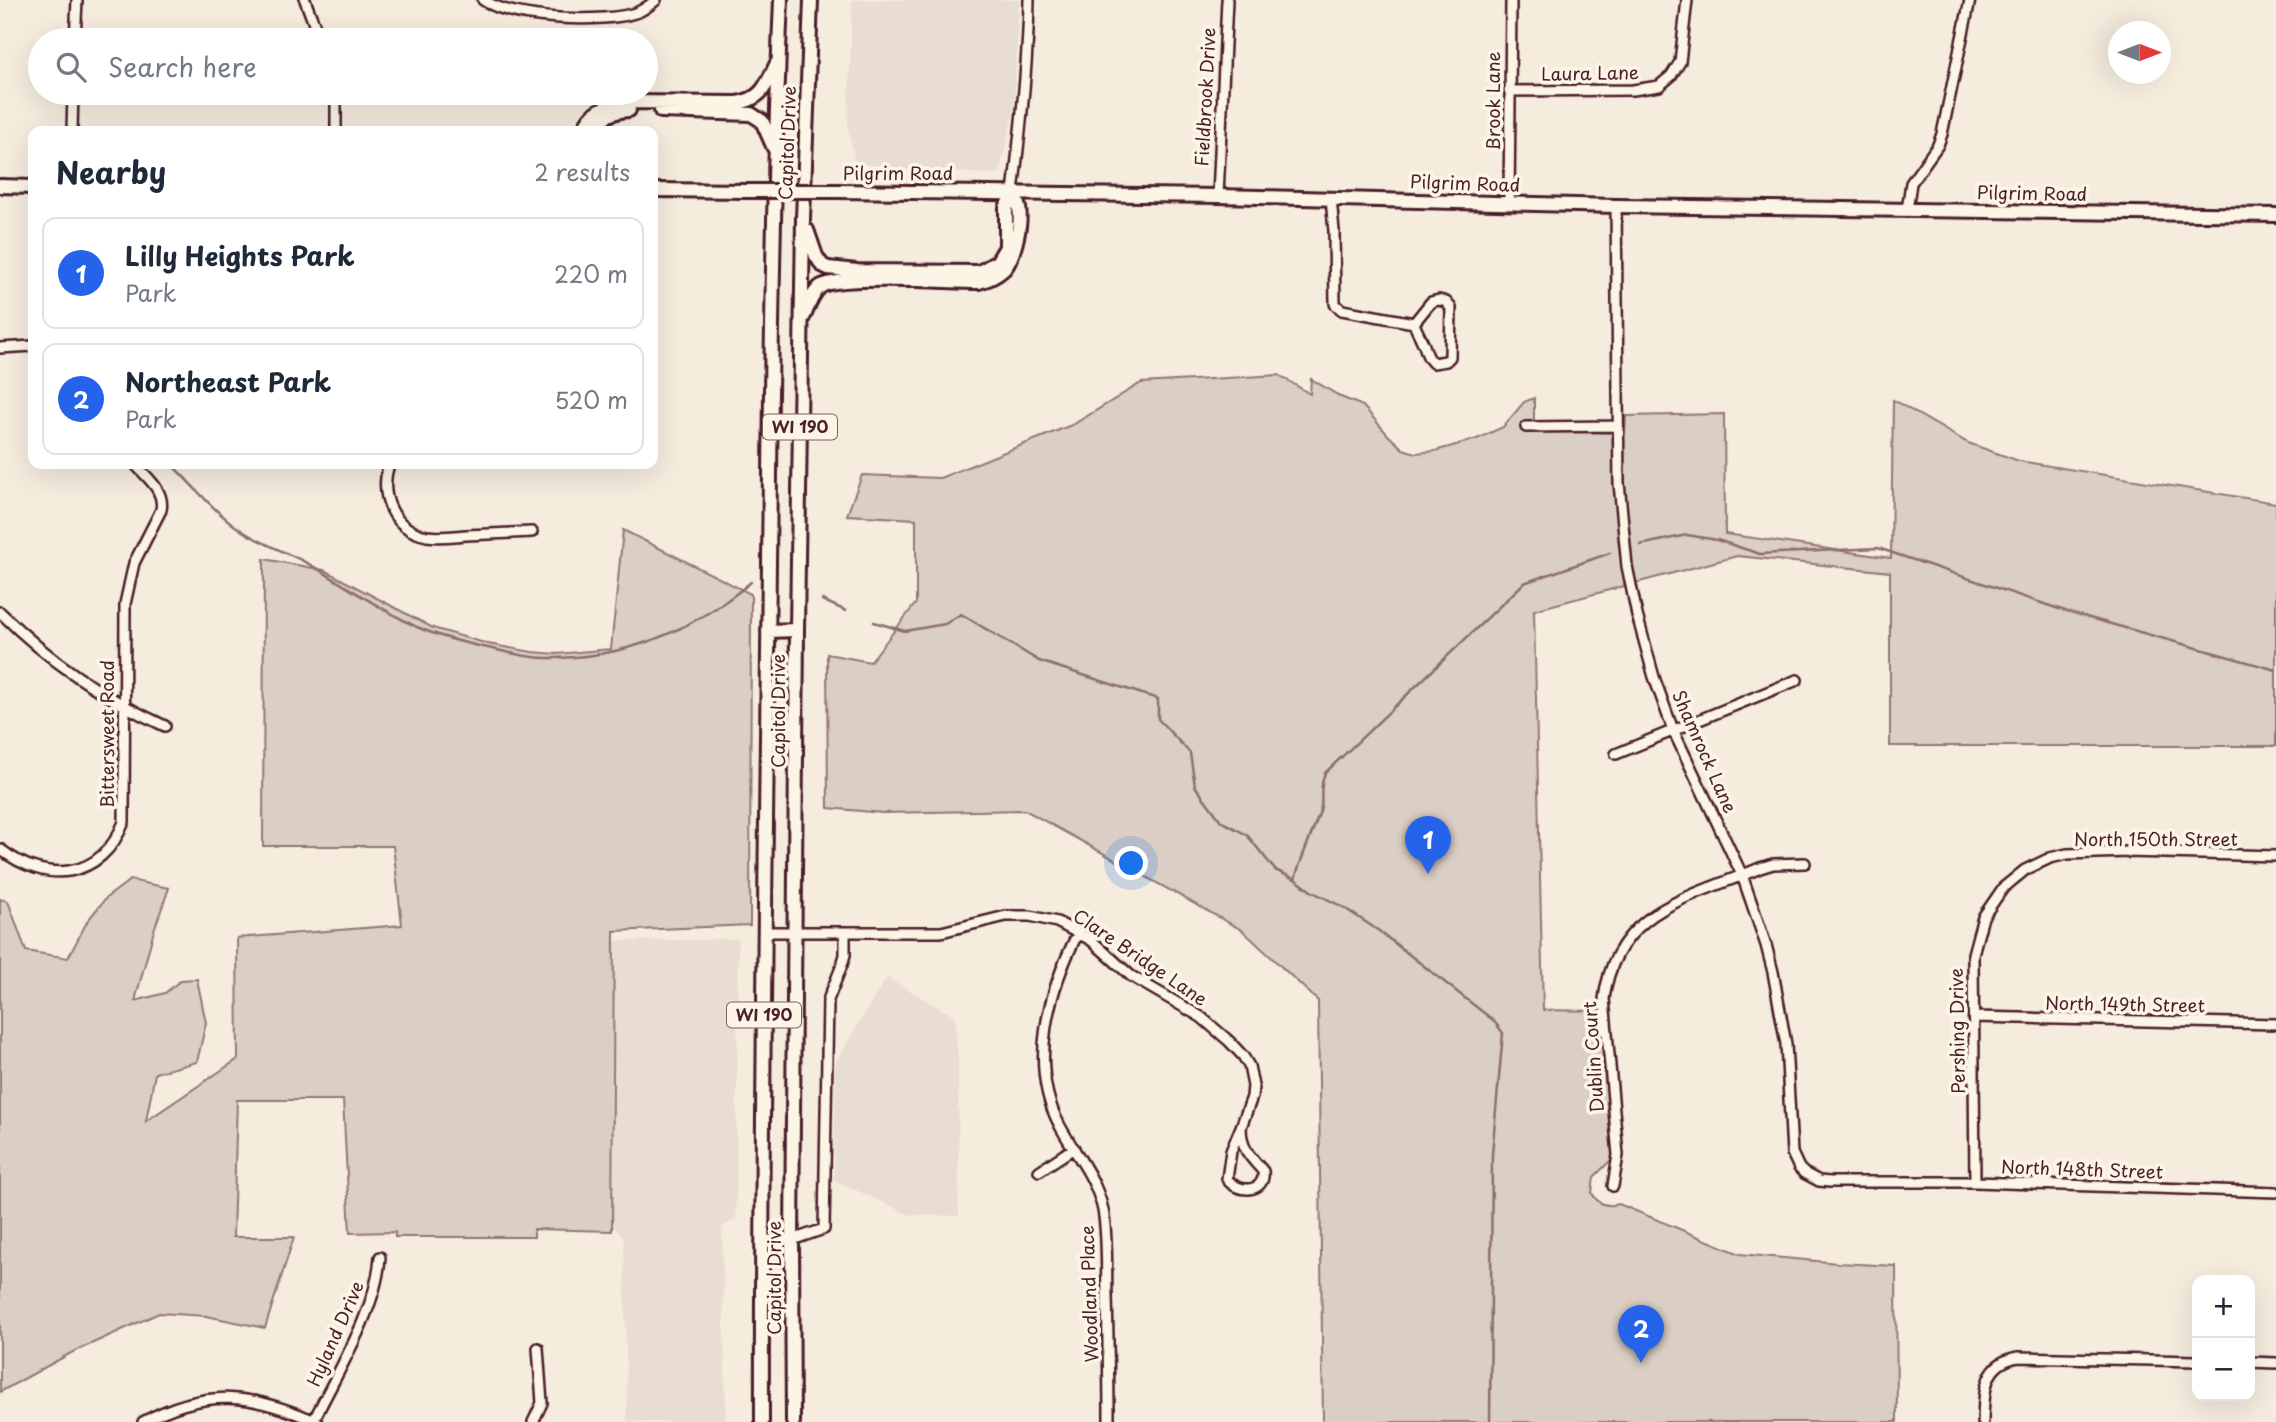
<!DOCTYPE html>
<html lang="en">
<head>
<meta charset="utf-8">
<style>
  :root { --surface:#fff; --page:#f6f6f7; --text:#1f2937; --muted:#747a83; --line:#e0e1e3; --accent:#2563eb }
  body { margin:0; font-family:"Playpen Sans",sans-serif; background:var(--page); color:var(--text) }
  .controls { position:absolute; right:21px; bottom:21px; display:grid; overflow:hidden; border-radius:14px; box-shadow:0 7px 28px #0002 }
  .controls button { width:63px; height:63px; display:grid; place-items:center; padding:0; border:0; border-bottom:2px solid var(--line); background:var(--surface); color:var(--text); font:35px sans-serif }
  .compass { position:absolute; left:2108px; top:21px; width:63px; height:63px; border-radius:50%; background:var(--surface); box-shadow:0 7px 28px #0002; rotate:90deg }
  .you { position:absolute; left:1132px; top:864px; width:24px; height:24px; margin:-18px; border:5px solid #fff; border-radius:50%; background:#1a73e8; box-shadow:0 0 0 10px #1a73e833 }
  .badge { display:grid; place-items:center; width:46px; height:46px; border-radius:50%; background:var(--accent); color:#fff; font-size:23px; font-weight:700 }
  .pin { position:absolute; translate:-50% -58px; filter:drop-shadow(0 2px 4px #0008) }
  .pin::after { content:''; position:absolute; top:37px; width:24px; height:21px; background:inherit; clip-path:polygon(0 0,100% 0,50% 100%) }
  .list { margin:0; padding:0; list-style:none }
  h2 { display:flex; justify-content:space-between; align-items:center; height:91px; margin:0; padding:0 28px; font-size:30px }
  h2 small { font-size:23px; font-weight:400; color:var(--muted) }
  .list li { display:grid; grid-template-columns:46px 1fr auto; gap:21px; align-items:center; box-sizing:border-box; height:112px; margin:0 14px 14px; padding:0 14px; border:2px solid var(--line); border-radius:14px }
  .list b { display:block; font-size:26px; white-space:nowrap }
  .list p { margin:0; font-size:23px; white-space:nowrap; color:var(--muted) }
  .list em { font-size:23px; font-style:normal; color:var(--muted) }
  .icon { flex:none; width:38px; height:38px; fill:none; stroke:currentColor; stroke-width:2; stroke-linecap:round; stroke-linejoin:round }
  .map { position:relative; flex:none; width:2276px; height:1422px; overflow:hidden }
  .search { position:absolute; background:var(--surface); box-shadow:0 7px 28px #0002; left:28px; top:28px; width:630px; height:77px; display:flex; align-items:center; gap:18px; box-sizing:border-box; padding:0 24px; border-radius:38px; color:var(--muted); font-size:26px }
  .panel { position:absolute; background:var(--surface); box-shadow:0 7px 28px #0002; left:28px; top:126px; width:630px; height:343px; border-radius:14px }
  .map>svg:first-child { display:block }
  .built { fill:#e8ddd0 }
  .green { fill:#dbcec4; stroke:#927678; stroke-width:2 }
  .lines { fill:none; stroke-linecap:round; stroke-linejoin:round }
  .stream { stroke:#8c6e70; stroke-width:2.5 }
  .minor-casing { stroke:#4a1f2b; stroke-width:14 }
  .major-casing { stroke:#4a1f2b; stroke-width:18 }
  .minor { stroke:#fcf5e5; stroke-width:9 }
  .major { stroke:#fcf5e5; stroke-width:12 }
  .major-bridge-casing { stroke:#4a1f2b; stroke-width:18; stroke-linecap:butt }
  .major-bridge { stroke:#fcf5e5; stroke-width:12 }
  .labels { text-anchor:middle; stroke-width:7; stroke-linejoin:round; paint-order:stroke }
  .shield { fill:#fcf5e5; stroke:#7f5f63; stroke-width:2 }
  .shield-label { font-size:16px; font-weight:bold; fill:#4a1f2b }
  .street-label { font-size:18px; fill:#4a1f2b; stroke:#fcf5e5 }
</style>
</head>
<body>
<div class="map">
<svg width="2276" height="1422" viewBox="0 0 2276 1422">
  <rect width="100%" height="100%" fill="#f5ecde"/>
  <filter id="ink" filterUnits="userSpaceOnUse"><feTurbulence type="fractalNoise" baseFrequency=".0143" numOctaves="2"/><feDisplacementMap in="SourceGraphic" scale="14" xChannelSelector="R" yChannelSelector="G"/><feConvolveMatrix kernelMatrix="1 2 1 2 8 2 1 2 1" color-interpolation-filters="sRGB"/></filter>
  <g filter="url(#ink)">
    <path class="built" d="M852,0H1019L1014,110L999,174L917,171L855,163L848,127Z
      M738,939L736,1218L722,1228L726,1422H627L624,1238L612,1225L614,941Z
      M887,977L955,1017L958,1059L959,1216L910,1215L834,1180L835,1063Z"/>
    <path class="green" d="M1279,375L1310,394L1311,379L1341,397L1363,406L1388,435L1403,449L1416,453L1435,451L1477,439L1503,427L1524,402L1534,398V431L1625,433L1626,416L1724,414L1725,534L1891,558L1893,400L1968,443L2019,461L2276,503V746H1890V572L1737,556L1534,610L1543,1010L1600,1011L1614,1153L1611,1160L1594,1177L1592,1193C1598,1205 1608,1207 1619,1204L1740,1254L1838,1263L1896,1266L1897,1422H1323L1318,1001L1242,930L1025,810L883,813L828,808L827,654L870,662L916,603V519L847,515L862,475L940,478L1074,424L1141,383Z
      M623,530L751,594L750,925L614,931L612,1231L534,1229V1237H395V1232L350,1233L343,1100H237L233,1237H294L265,1328L206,1316L159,1313L71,1353L0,1392V899L8,901L26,951L68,958L88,920L106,898L130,880L169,888L154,930L135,1001L165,993L181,980L197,979L206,1023L197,1062L155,1073L146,1121L238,1059L237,938L402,925L393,846H263L264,559L324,570L433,628L488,644L532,652L557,654L611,649Z"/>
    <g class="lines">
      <path class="stream" d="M171,464C196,488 219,518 249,535C271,548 295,555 316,568C349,588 382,610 417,627C440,637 464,643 488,648C507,652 527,658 546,658C624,659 691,632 751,582
        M1640,545L1687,535L1717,540L1760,554L1878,548L2068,612L2276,670
        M822,600L846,611
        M874,622L905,631L945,624L961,614L1039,661L1158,699V719L1190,753L1195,786L1221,821L1247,835L1275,870L1295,879L1311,891L1343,907L1379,931L1493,1020L1503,1033L1492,1154L1490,1422
        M1295,879C1302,855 1312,834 1320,811C1324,798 1318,789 1325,773L1524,583L1610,553"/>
      <defs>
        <path id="minor" d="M305,0L320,40
          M483,0C512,20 605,24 638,12C645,9 650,5 656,0
          M75,40L77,0
          M1509,91L1633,90L1659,86L1671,76L1680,62L1687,0
          M336,93V131
          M72,131L73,93
          M1013,192C1021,128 1028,65 1029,0
          M1218,196L1227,0
          M1331,198L1334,231L1335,304L1342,310L1414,323
          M1509,203L1511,0
          M1616,206L1619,483L1627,566L1637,615L1654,677L1673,730L1742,875L1766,945L1773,972L1786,1044L1792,1153L1799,1168L1804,1173L1819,1181L1830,1182H1975L2276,1192
          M1907,210L1911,183L1938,145L1942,134L1970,0
          M1439,300L1446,302L1451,308L1450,357L1446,361L1433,363C1425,356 1427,350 1422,341C1419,334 1416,330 1414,323L1431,302Z
          M0,348L33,346
          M1526,427L1618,426
          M389,464C379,495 392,529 427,536C440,538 453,536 466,535C488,534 510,533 532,532
          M0,612C48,660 103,698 165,726
          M1616,754L1797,680
          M0,849C46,885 101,880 124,822L125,604L134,563L161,510C165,490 147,478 135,464
          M765,932H941L1006,916H1030L1057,922L1091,940L1131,976L1201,1017L1229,1041L1243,1056L1249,1066L1253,1086L1252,1097L1241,1127
          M1078,933C1049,990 1027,1065 1060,1126C1075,1154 1096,1177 1103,1210C1108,1238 1106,1267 1107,1295C1108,1337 1109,1380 1109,1422
          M1974,1017L2276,1024
          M1241,1127C1241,1148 1249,1156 1263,1171C1266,1193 1238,1194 1227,1179L1231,1151Z
          M1039,1171L1074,1148
          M1975,1182L1973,954L1983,917L2003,888L2025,870L2050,858L2067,854L2128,852L2276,856
          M1613,1186L1618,1155L1604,999C1615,909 1690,898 1760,868L1773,864L1805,863
          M762,1240H792L824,1229L828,1000L842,965L845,955V933
          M2250,1362L2276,1363
          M143,1422C207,1387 253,1394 317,1422
          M313,1422C336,1374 377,1310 380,1257
          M533,1422L542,1403L538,1348
          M1983,1422C1984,1393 1983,1363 2018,1357L2197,1361"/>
        <path id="major" d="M661,111L751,114L762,121L774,148
          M583,131C590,111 606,105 626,102L737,103C763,99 766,85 777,63
          M592,131C601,117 612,111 629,110
          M0,186L33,187
          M653,190L747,191
          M836,191L1218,196L1616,206L2276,215
          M807,230L816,256L822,265L828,268L857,271L979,272L997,262L1006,247V208L1013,192
          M804,316C808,306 812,294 820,287C836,274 952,282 979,282C988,279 997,276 1004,269C1014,258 1022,223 1019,208C1018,203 1015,197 1013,192
          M768,631L797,630
          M762,1422C761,1136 766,850 769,564C771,376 773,188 781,0
          M793,1422L792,1240L797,630L803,219L811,0"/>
      </defs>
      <use href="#minor" class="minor-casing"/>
      <use href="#major" class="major-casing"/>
      <use href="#minor" class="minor"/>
      <use href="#major" class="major"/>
      <defs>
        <path id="major-bridge" d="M747,191H836"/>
      </defs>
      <use href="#major-bridge" class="major-bridge-casing"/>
      <use href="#major-bridge" class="major-bridge"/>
    </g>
  </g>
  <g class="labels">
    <g class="shield">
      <rect x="763" y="414.5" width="74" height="25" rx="5"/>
      <rect x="727" y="1002.5" width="74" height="25" rx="5"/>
    </g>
    <g class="shield-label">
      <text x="800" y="433">WI 190</text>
      <text x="764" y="1021">WI 190</text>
    </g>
    <g class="street-label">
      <text transform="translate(1590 74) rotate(-1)" y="6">Laura Lane</text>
      <text transform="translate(1206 97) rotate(-87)" y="6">Fieldbrook Drive</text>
      <text transform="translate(1494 101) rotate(-90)" y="6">Brook Lane</text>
      <text transform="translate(788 143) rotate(-88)" y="6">Capitol Drive</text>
      <text x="898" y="180">Pilgrim Road</text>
      <text transform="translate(1465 184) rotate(2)" y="6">Pilgrim Road</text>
      <text transform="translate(2032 194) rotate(1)" y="6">Pilgrim Road</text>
      <text transform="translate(779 711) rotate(-90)" y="6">Capitol Drive</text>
      <text transform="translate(108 734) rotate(-90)" y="6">Bittersweet Road</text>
      <text transform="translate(1704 752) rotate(66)" y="6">Shamrock Lane</text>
      <text x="2156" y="846">North 150th Street</text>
      <text transform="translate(1140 958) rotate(34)" y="6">Clare Bridge Lane</text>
      <text transform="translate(2125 1005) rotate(1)" y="6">North 149th Street</text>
      <text transform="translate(1958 1031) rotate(-91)" y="6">Pershing Drive</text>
      <text transform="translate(1594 1057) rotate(-94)" y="6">Dublin Court</text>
      <text transform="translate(2082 1170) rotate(2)" y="6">North 148th Street</text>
      <text transform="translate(775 1278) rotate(-90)" y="6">Capitol Drive</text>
      <text transform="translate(1090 1294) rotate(-92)" y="6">Woodland Place</text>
      <text transform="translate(336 1334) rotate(-66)" y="6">Hyland Drive</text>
    </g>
  </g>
</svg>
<div class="controls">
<button>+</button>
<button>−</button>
</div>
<svg class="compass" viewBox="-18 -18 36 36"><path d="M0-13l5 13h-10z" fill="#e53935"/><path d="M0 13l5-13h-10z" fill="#747a83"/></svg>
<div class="you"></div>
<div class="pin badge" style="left:1428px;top:874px">1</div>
<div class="pin badge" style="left:1641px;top:1363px">2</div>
<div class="search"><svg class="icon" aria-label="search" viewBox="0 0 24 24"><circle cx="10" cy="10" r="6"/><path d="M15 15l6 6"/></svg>Search here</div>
<section class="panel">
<h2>Nearby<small>2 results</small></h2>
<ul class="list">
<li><span class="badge">1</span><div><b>Lilly Heights Park</b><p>Park</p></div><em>220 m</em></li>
<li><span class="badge">2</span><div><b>Northeast Park</b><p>Park</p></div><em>520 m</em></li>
</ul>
</section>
</div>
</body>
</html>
